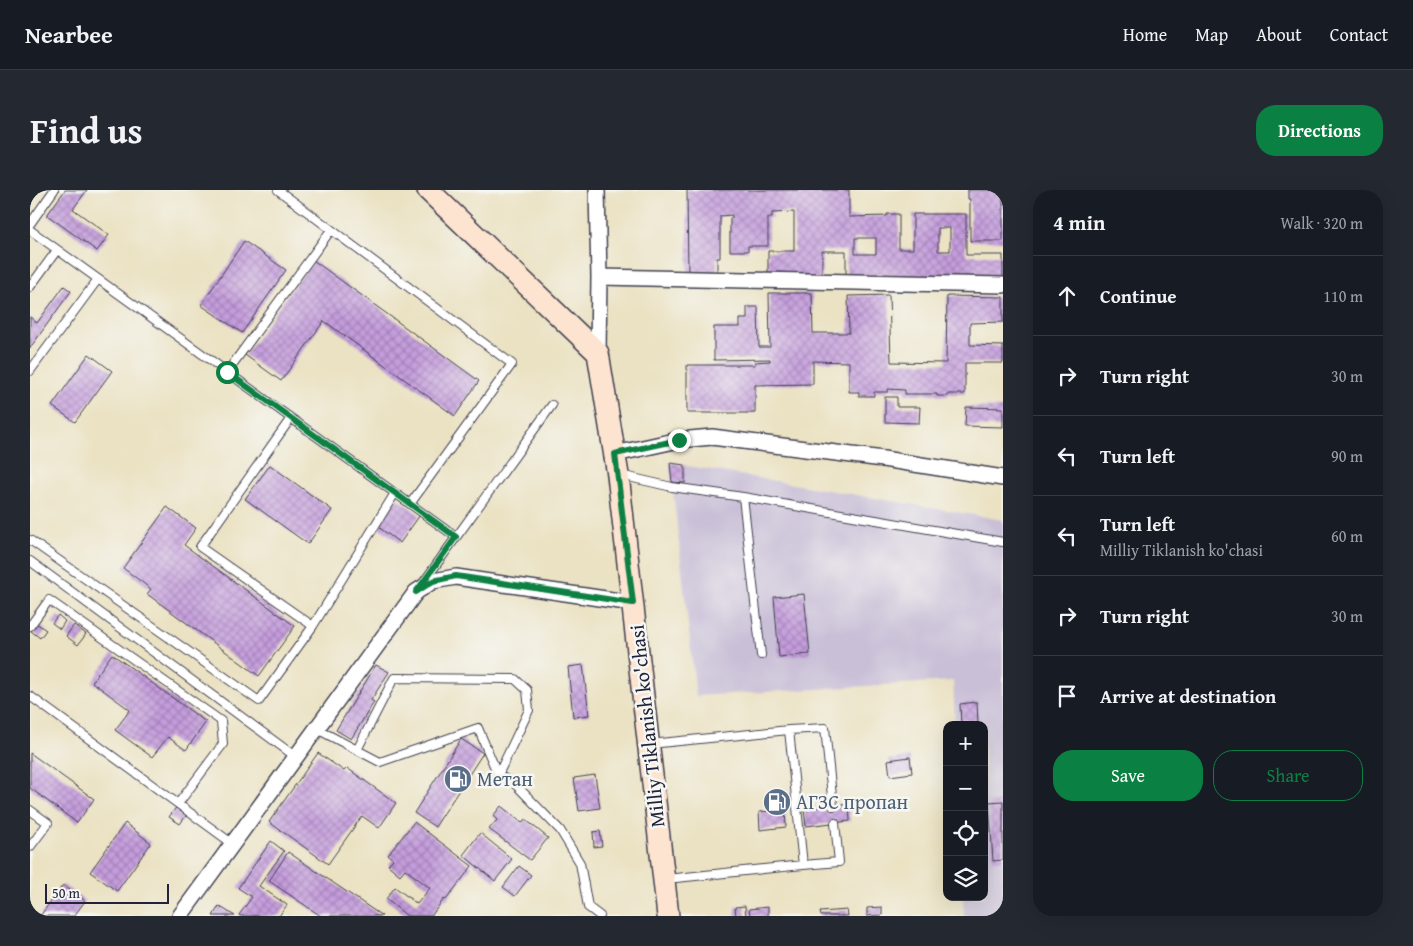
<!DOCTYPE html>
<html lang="en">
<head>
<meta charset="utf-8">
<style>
  :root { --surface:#171b24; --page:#242831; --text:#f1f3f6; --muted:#9ea1a6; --line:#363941; --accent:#0b8043 }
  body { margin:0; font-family:"Gentium Book Plus",serif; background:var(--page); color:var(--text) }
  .controls { position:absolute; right:15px; bottom:15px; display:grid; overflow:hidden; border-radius:10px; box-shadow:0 5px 20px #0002 }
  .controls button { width:45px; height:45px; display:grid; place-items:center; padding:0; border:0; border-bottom:1px solid var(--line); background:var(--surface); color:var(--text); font:25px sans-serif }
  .scale { position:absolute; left:15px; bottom:12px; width:124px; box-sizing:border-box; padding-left:5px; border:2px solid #22223b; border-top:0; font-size:14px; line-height:18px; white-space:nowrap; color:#22223b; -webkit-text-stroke:4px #f6f6f2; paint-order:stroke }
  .stop { position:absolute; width:15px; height:15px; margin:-11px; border:4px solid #0b8043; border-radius:50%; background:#fff }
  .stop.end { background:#0b8043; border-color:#fff; box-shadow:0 1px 5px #0008 }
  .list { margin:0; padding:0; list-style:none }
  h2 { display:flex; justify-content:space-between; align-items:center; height:65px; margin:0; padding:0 20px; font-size:21px }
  h2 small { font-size:16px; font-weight:400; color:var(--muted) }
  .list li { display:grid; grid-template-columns:32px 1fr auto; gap:15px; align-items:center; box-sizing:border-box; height:80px; padding:0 20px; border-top:1px solid var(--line) }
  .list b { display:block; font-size:19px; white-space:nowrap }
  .list p { margin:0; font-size:16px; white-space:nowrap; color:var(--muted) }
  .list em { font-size:16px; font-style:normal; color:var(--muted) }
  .actions { display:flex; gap:10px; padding:15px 20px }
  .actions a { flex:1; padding:11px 0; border:1px solid var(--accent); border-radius:20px; text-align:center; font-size:18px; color:var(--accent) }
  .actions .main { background:var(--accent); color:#fff }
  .icon { flex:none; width:28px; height:28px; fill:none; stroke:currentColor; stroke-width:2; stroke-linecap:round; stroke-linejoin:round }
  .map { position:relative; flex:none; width:973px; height:726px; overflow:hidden; border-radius:20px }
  header { display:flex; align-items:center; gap:30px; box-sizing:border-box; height:70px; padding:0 25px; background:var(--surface); border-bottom:1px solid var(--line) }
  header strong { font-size:24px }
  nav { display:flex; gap:28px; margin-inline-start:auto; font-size:18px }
  .intro { display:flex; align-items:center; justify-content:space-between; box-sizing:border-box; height:120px; padding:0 30px }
  h1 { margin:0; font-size:35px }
  .button { padding:12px 22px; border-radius:20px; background:var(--accent); color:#fff; font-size:18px; font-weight:700 }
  main { display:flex; gap:30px; padding:0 30px }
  aside { flex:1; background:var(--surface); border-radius:20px; box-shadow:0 5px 20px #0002 }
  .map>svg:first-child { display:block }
  .industrial { fill:#c9bfd7 }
  .building { fill:url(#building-cross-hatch); fill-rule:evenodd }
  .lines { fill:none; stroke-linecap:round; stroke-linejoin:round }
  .service-casing { stroke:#403f4f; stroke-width:10 }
  .minor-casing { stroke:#403f4f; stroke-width:18 }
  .secondary-casing { stroke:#403f4f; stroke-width:24 }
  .service { stroke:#fff; stroke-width:8 }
  .minor { stroke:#fff; stroke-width:15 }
  .secondary { stroke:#fde4d0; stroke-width:21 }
  .route { stroke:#0b8043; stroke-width:6 }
  .labels { text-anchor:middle; stroke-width:5; stroke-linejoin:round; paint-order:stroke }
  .street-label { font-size:20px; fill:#22223b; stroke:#f6f6f2 }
  .service-label { font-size:20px; fill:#4e5e75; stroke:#f6f6f2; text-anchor:start }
</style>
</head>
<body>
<header>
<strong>Nearbee</strong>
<nav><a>Home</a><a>Map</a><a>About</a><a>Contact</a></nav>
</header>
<div class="intro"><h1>Find us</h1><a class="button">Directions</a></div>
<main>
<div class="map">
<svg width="973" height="726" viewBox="0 0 973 726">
  <defs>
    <pattern id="building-cross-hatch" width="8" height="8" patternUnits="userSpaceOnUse" patternTransform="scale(1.25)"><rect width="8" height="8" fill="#c59ddd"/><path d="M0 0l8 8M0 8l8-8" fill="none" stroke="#a080b4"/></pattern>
  </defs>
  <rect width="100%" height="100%" fill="#f6f6f2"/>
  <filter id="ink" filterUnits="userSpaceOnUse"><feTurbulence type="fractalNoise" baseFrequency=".02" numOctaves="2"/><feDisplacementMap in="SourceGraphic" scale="10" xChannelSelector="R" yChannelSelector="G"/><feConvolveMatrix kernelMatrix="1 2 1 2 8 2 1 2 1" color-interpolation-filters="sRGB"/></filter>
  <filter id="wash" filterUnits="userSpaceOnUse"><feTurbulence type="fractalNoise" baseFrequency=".0096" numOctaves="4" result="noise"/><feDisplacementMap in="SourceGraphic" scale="20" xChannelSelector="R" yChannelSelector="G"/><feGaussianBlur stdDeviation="1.12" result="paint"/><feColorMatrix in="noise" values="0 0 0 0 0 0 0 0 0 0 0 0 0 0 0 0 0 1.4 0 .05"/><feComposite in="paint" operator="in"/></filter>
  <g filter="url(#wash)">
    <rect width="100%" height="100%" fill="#ebe2c3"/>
    <path class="industrial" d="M640,273L973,330V725L934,726L933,707H954V535H925L923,491L666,506Z"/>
    <g id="blocks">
      <path class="building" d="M35,0H57L43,19L79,45L67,61L17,25Z
        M657,0H819V27L857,26V24H869V59H883V24H936V65H973V91L938,92V87L816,85V61H792V88H738V61H764V22L742,23V28H738V56H718V61H700V28H702V25L690,26V68H687V84H658ZM908,38H920V61H908ZM825,48H846V64H825Z
        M938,0H973V51H940V9H938Z
        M214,51L256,80L212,143L171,115Z
        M283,70L449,191L425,226L294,131L251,191L215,165Z
        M34,96L41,101L0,158V127L7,133Z
        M739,103H782L783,143H819L818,106L859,105L861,172L916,173L917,106L973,107V132L940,133V155L973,156V173H935V204H918V206H907V204H875V200L858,199V202H844V206H829V202H819V172L783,171V194L725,195V223H657V175H725V172L740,171V169L684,170V137H710V129H717V117H728L729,157H740Z
        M59,164L82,181L45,232L22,216Z
        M855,207H867V217H890L889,233L855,232Z
        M936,217L973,218V237L935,236Z
        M640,273L655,275V293L642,292Z
        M240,275L302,320L278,354L215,309Z
        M367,308L390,325L370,353L347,336Z
        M137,317L166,338L154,355L265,436L229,486L117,404L121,399L93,378Z
        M774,404L780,464L749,467L744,407Z
        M28,425L35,431L30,439L22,433Z
        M6,433L16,440L10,448L1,441Z
        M44,435L56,444L48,455L36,446Z
        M82,464L176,532L156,560L138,547L122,567L85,540L100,520L62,492Z
        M346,475L359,482L341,510L344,512L321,549L306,540Z
        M553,475L559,525L543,527L538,477Z
        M947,512L948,533L931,535L930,514Z
        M431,549L453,563L405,637L384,623Z
        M0,563L64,609L47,633L0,598Z
        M288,563L314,581L317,578L366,613L349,638L332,626L298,674L239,632Z
        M880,567L882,583L860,586L858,570Z
        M565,585L570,618L549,621L544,588Z
        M973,611V670L963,671L959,612Z
        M819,614L820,631L776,636L774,619Z
        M148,615L158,623L150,634L139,627Z
        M471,616L492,633L495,629L518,648L500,670L459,639L467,630L463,626Z
        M755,620L756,637L730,640L729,622Z
        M384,632L442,676L416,710L414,709L401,726H377L356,709L365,697L387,714L400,698L375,679L370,685L358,675L363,669L358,665Z
        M95,633L121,653L87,701L60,682Z
        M570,641L572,656L564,657L563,642Z
        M450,643L482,669L465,691L433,665Z
        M241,651L254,661L229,696L257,715L249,726H210L209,725L222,707L208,698Z
        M258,662L352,726H291L239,691Z
        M489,676L501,685L485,706L473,697Z
        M33,695L55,711L44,726H10Z
        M189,716L205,726H183Z
        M715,716L716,726H706L705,717Z
        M738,717V726H720L719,719Z
        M852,717V725L837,726V718Z
        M817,720L818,726H791L790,722Z"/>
    </g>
  </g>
  <g filter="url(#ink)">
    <use href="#blocks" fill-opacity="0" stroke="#403f4f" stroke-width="1"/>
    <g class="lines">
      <defs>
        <path id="service" d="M248,0L482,174L380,314
          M0,34L24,0
          M0,40L426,347
          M0,97L27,60
          M0,181L68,89
          M197,182L301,40
          M261,228L170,357L283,436
          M590,285L642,297L713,307L973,352
          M713,307L731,465
          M0,350L229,511L283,436L365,303
          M0,371L266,567
          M393,393L522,215
          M0,436L19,410L191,531L193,554L148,614
          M0,506L203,654
          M287,539L350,572L448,538L468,585L485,594L530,640L550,673L558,717L570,726
          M759,540L795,538L803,616
          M620,554L759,540L773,675L636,689
          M327,560L364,488L485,489L497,500L499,520L468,585
          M0,620L18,633L0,657
          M773,675L809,672L805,633"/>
        <path id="minor" d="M567,0L569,87L568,163
          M569,87L973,95
          M585,264L649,250L682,247L853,269L973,288
          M150,726L386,402L403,391L426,387L603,413"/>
        <path id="secondary" d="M398,0L568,163L588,285L638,726"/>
      </defs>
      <use href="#service" class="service-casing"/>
      <use href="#minor" class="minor-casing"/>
      <use href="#secondary" class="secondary-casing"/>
      <use href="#service" class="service"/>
      <use href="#minor" class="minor"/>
      <use href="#secondary" class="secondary"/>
    </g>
  </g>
  <g class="lines" filter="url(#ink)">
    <path class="route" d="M197,182L426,347L386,402L403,391L426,386L603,413L585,264L649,250"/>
  </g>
  <defs>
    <symbol id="fuel-disc" viewBox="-11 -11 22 22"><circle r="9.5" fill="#5c6f8a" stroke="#f6f6f2"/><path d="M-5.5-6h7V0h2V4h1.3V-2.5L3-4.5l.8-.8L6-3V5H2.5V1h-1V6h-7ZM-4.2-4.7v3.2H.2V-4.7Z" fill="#fff"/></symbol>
  </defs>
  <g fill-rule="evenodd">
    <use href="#fuel-disc" x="412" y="573" width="32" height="32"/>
    <use href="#fuel-disc" x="731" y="596" width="32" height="32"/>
  </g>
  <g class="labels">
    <g class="street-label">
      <text transform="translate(617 536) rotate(-96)" y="7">Milliy Tiklanish ko'chasi</text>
    </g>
    <g class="service-label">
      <text x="447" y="596">Метан</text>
      <text x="766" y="619">АГЗС пропан</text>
    </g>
  </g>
</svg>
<div class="controls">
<button>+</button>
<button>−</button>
<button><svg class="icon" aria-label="locate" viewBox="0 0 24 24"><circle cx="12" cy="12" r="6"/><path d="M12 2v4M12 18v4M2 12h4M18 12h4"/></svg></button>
<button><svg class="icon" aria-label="layers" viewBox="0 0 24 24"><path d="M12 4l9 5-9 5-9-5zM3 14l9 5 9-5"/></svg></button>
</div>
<div class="scale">50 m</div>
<div class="stop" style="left:197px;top:182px"></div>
<div class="stop end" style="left:649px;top:250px"></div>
</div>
<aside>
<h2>4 min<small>Walk · 320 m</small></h2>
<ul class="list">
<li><svg class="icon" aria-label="ahead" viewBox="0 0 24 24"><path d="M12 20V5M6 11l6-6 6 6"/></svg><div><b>Continue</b></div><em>110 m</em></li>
<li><svg class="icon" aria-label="right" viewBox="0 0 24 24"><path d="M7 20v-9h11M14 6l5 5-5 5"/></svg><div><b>Turn right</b></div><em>30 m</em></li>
<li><svg class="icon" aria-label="left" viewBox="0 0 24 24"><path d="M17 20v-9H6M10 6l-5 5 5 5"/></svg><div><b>Turn left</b></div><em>90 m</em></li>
<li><svg class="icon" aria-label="left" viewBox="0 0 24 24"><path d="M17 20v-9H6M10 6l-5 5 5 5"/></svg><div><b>Turn left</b><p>Milliy Tiklanish ko'chasi</p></div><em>60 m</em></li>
<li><svg class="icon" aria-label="right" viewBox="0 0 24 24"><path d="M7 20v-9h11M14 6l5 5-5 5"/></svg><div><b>Turn right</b></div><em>30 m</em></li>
<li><svg class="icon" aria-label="arrive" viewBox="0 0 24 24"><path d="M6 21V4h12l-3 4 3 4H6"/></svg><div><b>Arrive at destination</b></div></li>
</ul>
<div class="actions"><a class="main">Save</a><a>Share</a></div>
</aside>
</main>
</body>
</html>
